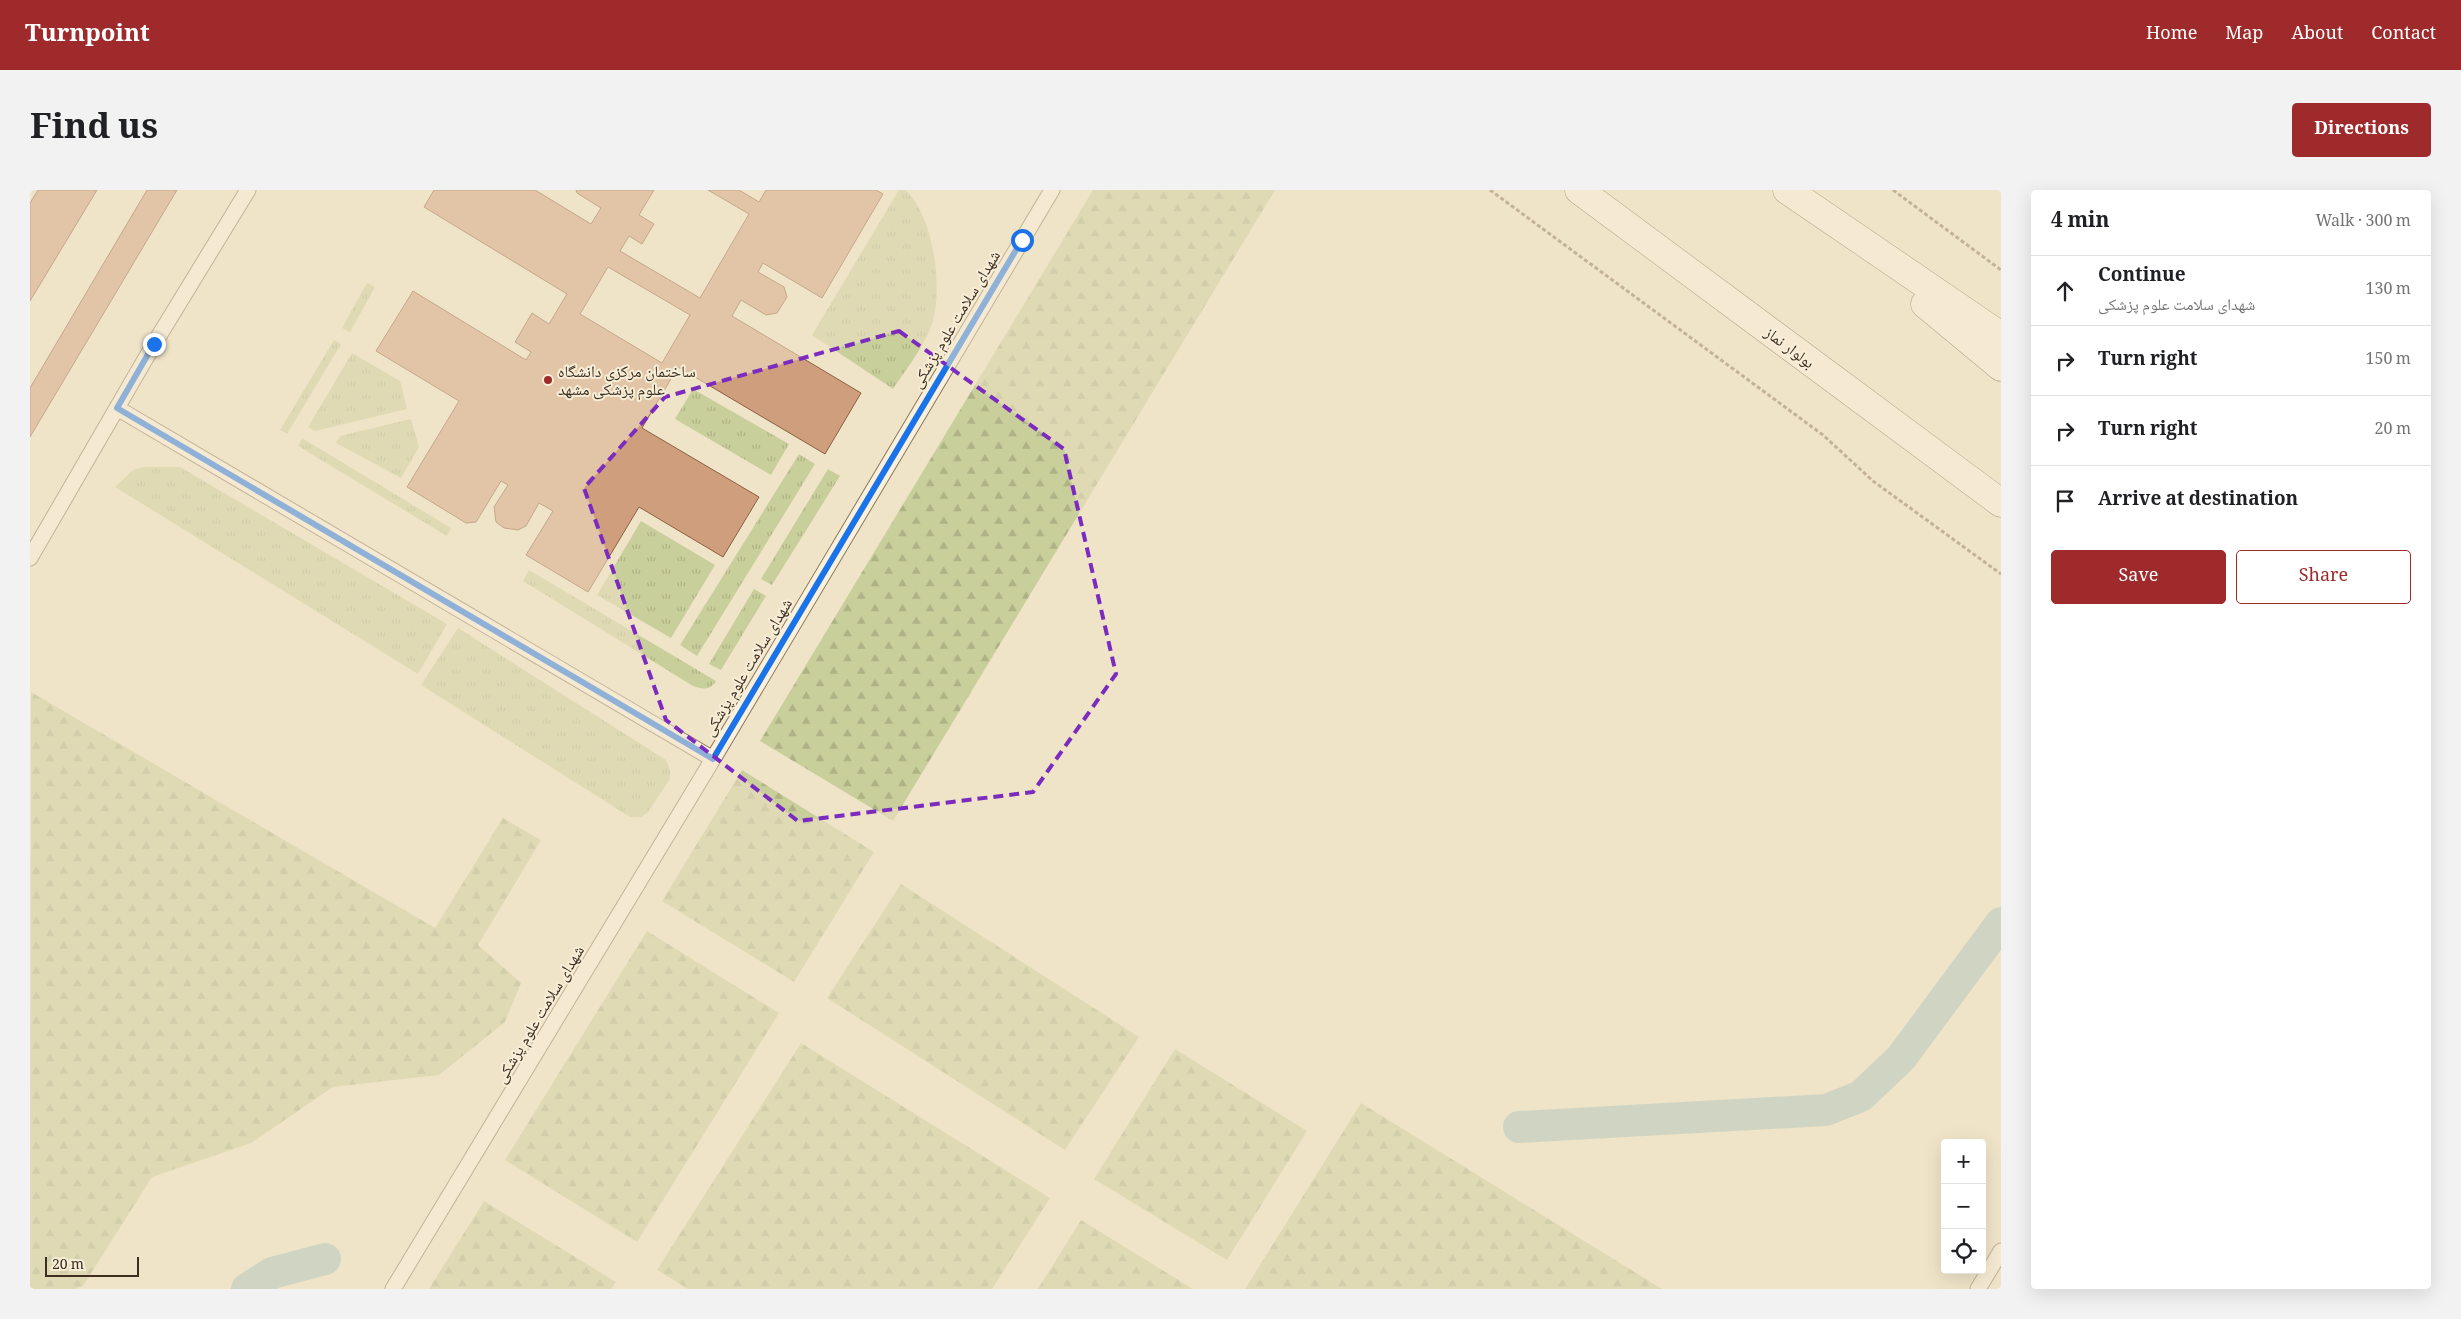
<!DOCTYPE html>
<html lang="en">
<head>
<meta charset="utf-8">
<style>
  :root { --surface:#fff; --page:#f2f2f2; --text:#202124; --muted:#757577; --line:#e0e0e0; --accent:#9e2a2b }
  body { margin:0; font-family:Georgia,"Noto Naskh Arabic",serif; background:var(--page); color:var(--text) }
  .controls { position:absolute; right:15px; bottom:15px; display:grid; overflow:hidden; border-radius:5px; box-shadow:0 5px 20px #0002 }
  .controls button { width:45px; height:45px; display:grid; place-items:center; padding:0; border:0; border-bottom:1px solid var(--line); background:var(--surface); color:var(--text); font:25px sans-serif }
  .scale { position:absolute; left:15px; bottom:12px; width:94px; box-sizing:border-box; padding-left:5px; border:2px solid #3d2e20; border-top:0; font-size:14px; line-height:18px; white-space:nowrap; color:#3d2e20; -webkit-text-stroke:4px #f7eed8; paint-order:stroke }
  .stop { position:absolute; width:15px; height:15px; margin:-11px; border:4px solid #1a73e8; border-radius:50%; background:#fff }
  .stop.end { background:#1a73e8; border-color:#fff; box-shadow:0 1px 5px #0008 }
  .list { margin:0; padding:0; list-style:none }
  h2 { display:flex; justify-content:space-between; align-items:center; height:65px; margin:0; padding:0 20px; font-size:21px }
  h2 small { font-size:16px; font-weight:400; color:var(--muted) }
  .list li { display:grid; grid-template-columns:32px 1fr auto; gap:15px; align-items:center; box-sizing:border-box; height:70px; padding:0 20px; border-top:1px solid var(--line) }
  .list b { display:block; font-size:19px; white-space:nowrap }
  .list p { margin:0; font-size:16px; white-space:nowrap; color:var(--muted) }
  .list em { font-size:16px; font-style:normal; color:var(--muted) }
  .actions { display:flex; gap:10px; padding:15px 20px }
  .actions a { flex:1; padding:11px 0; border:1px solid var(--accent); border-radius:5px; text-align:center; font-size:18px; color:var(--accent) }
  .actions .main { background:var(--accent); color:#fff }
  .icon { flex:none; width:28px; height:28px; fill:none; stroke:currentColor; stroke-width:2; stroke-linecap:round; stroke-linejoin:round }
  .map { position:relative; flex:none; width:1971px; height:1099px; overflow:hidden; border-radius:5px }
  header { display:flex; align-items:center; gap:30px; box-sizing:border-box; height:70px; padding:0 25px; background:var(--accent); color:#fff }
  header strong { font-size:24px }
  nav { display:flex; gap:28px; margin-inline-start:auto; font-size:18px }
  .intro { display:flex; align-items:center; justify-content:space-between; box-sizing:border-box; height:120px; padding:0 30px }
  h1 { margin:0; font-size:35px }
  .button { padding:12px 22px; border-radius:5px; background:var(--accent); color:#fff; font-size:18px; font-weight:700 }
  main { display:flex; gap:30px; padding:0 30px }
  aside { flex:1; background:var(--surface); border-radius:5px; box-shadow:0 5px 20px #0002 }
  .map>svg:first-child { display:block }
  .grass { fill:url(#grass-tufts) }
  .forest { fill:url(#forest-firs) }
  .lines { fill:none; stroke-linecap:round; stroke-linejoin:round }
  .canal { stroke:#a9c4bc; stroke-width:32 }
  .building { fill:#cf9f7d; stroke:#8d5f41; fill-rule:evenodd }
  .service-casing { stroke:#8d765c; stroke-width:17 }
  .secondary-casing { stroke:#6f573f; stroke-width:29 }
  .path { stroke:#8d765c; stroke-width:3; stroke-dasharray:4 2.5; stroke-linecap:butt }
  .service { stroke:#faf1dc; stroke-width:15 }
  .secondary { stroke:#faf1dc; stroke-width:28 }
  .route { stroke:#1a73e8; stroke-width:6 }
  .marked { fill:none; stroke:#7b2cbf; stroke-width:4; stroke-dasharray:10 6; stroke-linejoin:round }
  .poi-dot { fill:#9e2a2b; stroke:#f7eed8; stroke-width:2 }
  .labels { text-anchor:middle; stroke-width:4; stroke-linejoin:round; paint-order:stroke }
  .street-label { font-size:16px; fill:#3d2e20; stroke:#f7eed8 }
  .poi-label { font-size:16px; fill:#3d2e20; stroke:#f7eed8; text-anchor:start }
</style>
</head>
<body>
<header>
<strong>Turnpoint</strong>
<nav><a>Home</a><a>Map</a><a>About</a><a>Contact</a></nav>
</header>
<div class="intro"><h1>Find us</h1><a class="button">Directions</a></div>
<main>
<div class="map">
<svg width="1971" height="1099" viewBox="0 0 1971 1099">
  <defs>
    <pattern id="grass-tufts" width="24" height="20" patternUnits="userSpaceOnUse" patternTransform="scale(1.25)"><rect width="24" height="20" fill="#c9cf9b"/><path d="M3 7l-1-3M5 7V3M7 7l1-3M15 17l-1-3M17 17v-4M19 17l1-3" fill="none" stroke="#aeb285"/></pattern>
    <pattern id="forest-firs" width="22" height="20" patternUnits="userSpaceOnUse" patternTransform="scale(1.25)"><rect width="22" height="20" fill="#c9cf9b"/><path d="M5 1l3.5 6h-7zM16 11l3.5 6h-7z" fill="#aeb285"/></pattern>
  </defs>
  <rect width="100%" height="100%" fill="#f0e4c8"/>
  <path class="grass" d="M869,0H875C905,26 916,109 898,144C889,163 875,181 863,199L782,145Z
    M337,93L345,97L320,142L312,138Z
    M304,150L311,154L257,244L250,240Z
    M322,163L370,191L377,219L285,241L278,237Z
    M663,199L759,254L741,285L645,229Z
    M381,229L389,257L371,288L306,253L310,246Z
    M272,248L421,338L417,346L268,256Z
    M769,264L785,274L667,466L650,455Z
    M114,277H150L417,434L388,484L85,297L103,280Z
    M798,279L810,286L742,395L731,389Z
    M611,331L685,375L641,448L567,405Z
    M499,380L686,491C680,501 673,499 663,496L493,391Z
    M724,399L736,406L691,480L679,474Z
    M428,438L636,570L640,580V589L618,622L611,627H600L391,495Z"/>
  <path class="forest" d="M1063,0H1245L863,631L730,551Z
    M1,502L405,738L473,628L511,650L448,755L491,793L475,832L409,885L303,897L221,953L122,987L53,1096L44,1099H0Z
    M712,580L844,662L764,792L632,711Z
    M871,694L1109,847L1035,960L797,808Z
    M617,741L749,823L607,1052L475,970Z
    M771,853L1020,1008L962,1099H658L627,1080Z
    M1145,859L1277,941L1197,1070L1064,989Z
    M1331,913L1632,1099H1215Z
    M454,1011L586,1092L581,1099H399Z
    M1051,1030L1163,1099H1008Z"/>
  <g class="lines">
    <path class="canal" d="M1489,937L1796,920L1831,906L1871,868L1971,733
      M217,1099L242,1083L295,1069"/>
  </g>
  <path class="building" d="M8,0H67L0,111V13Z
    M117,0H147L0,247V198Z
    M404,0H505L561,34L571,18L547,3L546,0H624L609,25L624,34L612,54L599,46L590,61L670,108L719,24L678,0H709L729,12L736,0H846L853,4L792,108L733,73L728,82L754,97L757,107L747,123L736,125L711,110L702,126L831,203L795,264L648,177L612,238L729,307L693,367L609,317L558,402L496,365L523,321L509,313L496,336L488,340L474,338L466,332L464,317L478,295L471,291L446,332L436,333L377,297L429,211L346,161L383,101L496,170L501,162L485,152L502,123L519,134L537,104L394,17ZM578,77L660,125L632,173L550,124Z"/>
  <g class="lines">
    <defs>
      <path id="service" d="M87,218L683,569
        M0,368L124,154L218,0
        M363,1099L683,569L1022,0
        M1948,1099L1971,1061"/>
      <path id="secondary" d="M1549,0L1971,313
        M1757,0L1971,146
        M1895,114L1971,177"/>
    </defs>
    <use href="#service" class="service-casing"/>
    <use href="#secondary" class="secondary-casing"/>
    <path class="path" d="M1460,0L1793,245L1843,291L1971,384
      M1863,0L1971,80"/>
    <use href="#service" class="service"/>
    <use href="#secondary" class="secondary"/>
  </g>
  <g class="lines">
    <path class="route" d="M124,154L87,218L683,569L992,50"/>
  </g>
  <path d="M0 0H1971V1099H0ZM869,141L1034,259L1086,484L1003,602L768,631L636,530L554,298L635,207Z" fill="#f0e4c8" fill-opacity=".55" fill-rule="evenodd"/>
  <path class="marked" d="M869,141L1034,259L1086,484L1003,602L768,631L636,530L554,298L635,207Z"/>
  <circle class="poi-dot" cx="518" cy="190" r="5"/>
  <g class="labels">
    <g class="street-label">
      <text transform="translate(925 129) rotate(-59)" y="6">شهدای سلامت علوم پزشکی</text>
      <text transform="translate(1760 157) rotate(37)" y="6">بولوار نماز</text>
      <text transform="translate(717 477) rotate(-59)" y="6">شهدای سلامت علوم پزشکی</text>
      <text transform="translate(509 824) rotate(-59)" y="6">شهدای سلامت علوم پزشکی</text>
    </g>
    <g class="poi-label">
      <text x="528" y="187">ساختمان مرکزی دانشگاه<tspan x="528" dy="18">علوم پزشکی مشهد</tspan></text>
    </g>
  </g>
</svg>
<div class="controls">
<button>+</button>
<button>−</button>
<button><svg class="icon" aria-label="locate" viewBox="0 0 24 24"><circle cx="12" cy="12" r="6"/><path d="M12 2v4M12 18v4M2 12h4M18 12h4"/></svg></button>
</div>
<div class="scale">20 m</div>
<div class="stop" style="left:992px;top:50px"></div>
<div class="stop end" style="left:124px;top:154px"></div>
</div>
<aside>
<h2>4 min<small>Walk · 300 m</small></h2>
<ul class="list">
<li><svg class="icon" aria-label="ahead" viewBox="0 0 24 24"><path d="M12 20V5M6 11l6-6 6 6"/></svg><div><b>Continue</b><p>شهدای سلامت علوم پزشکی</p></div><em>130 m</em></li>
<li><svg class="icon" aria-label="right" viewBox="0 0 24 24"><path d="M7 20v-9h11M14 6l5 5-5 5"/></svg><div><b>Turn right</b></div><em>150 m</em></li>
<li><svg class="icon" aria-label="right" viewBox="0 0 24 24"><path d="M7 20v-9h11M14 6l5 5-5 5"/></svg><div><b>Turn right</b></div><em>20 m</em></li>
<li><svg class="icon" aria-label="arrive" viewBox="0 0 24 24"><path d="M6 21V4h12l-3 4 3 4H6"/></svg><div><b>Arrive at destination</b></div></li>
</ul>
<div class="actions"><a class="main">Save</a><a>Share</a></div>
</aside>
</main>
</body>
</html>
